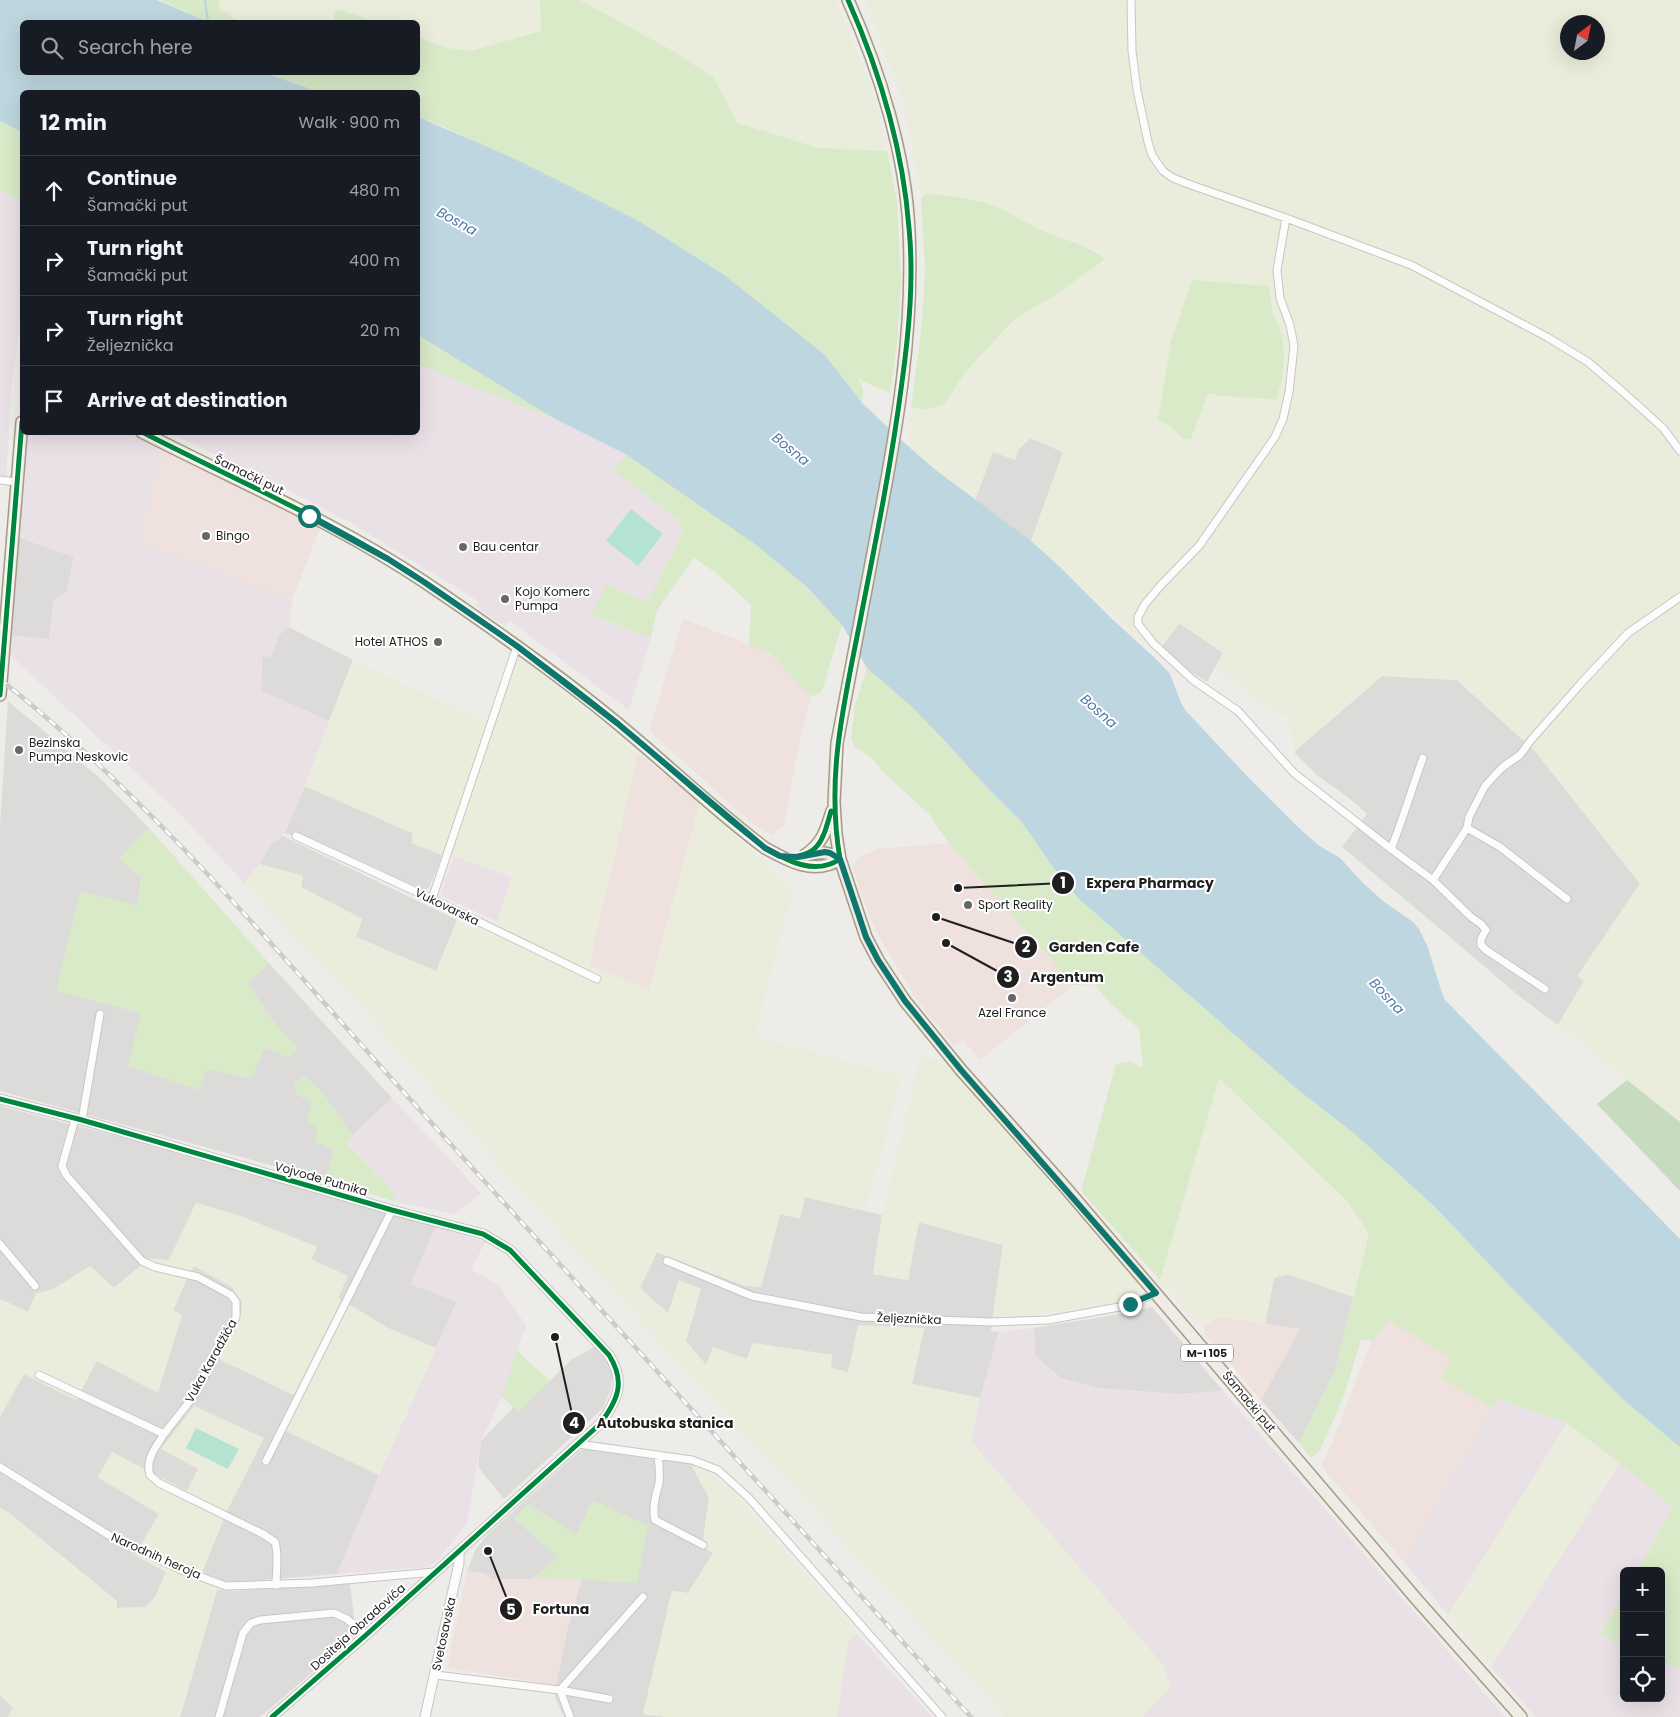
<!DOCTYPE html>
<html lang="en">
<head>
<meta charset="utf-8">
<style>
  :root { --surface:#171b24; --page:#242831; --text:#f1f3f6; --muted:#9ea1a6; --line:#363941 }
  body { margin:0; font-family:Poppins,sans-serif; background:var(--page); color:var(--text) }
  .controls { position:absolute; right:15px; bottom:15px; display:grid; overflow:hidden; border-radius:8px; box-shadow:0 5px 20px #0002 }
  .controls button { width:45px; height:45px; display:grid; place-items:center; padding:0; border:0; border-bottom:1px solid var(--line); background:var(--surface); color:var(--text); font:25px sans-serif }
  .compass { position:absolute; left:1560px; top:15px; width:45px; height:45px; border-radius:50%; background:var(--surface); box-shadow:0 5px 20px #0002; rotate:32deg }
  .stop { position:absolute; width:15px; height:15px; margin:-11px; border:4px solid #0f766e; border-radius:50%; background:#fff }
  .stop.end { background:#0f766e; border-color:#fff; box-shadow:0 1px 5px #0008 }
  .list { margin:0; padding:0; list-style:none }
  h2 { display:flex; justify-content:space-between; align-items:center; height:65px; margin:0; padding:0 20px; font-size:21px }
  h2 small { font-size:16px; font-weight:400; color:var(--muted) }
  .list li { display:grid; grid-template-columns:32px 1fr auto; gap:15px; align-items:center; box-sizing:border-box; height:70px; padding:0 20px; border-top:1px solid var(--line) }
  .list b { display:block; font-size:19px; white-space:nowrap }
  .list p { margin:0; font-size:16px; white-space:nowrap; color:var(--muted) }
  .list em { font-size:16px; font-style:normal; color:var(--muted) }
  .icon { flex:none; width:28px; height:28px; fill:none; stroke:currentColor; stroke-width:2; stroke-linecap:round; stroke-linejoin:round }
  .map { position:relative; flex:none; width:1680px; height:1717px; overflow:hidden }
  .search { position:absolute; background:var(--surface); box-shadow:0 5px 20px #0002; left:20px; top:20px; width:400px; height:55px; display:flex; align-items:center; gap:12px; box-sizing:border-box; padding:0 18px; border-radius:8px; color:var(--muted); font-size:19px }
  .panel { position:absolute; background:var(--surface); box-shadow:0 5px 20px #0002; left:20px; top:90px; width:400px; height:345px; border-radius:8px }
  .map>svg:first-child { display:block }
  .residential { fill:#dcdbd9 }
  .commercial { fill:#efe1de }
  .industrial { fill:#eae1e6 }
  .farmland { fill:#ebeddc; fill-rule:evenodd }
  .grass { fill:#d8eac8 }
  .forest { fill:#c7dbbe }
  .pitch { fill:#b5e3d2 }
  .water { fill:#bdd6df }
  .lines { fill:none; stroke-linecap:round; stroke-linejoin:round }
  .stream { stroke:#bdd6df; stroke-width:2.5 }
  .minor-casing { stroke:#c6c6c4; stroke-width:9 }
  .tertiary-casing { stroke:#c6c6c4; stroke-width:11 }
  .primary-casing { stroke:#a39b85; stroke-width:14 }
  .minor { stroke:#fcfcfc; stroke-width:7 }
  .tertiary { stroke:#fcfcfc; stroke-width:9 }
  .primary { stroke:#f0ece5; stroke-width:11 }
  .rail-casing { stroke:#cbcbca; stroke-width:4.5 }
  .rail { stroke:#fff; stroke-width:2.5; stroke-dasharray:8; stroke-linecap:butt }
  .cycleway-casing { stroke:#fff; stroke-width:8 }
  .cycleway { stroke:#00873e; stroke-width:5 }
  .route { stroke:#0f766e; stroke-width:6 }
  .poi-dot { fill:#676765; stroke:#fff; stroke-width:2 }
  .labels { text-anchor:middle; stroke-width:4; stroke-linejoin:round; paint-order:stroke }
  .shield { fill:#fff; stroke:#626262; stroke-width:1 }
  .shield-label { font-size:11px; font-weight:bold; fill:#1f1f1f }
  .street-label { font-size:12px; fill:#1f1f1f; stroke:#fff }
  .poi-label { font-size:12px; fill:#1f1f1f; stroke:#fff; text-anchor:start }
  .water-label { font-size:14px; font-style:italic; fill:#4f78ac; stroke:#fff }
  .leader { fill:none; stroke:#1f1f1f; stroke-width:2 }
  .callout-dot { fill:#1f1f1f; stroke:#fff; stroke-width:2 }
  .mark-label { font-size:15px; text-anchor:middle; font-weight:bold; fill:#fff }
  .callout-label { font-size:14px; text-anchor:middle; font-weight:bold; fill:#1f1f1f; stroke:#fff; stroke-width:4; stroke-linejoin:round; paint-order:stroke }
</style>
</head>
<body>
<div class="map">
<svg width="1680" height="1717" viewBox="0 0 1680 1717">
  <rect width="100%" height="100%" fill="#edece8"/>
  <path class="residential" d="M1030,438L1063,452L1031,541L975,500L993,451L1019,449Z
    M18,537L74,557L66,593L54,600L49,640L11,635Z
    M1179,623L1223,653L1207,682L1158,651Z
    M289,627L353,660L329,721L261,691L262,657L271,656L279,635Z
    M1382,676L1457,680L1535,751L1640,884L1578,975L1584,981L1558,1025L1519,996L1450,937L1342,847L1367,814L1349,798L1318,776L1294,752Z
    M8,701L101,779L149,828L119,859L141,877L138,905L56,991L141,1013L207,1068L269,1016L247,983L269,963L392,1098L352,1136L320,1089L303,1076L297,1094L312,1103L319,1129L334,1151L325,1180L0,1091V824Z
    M305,786L412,833V843L442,855L429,888L422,890L357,859L285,833Z
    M283,836L457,920L436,972L356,937L362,919L301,887L303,876L259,864L272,843Z
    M0,1106L124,1138L383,1213L436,1226L411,1284L457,1301L436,1348L388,1328L338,1298L311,1259L317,1247L240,1216L196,1203L169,1260L149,1259L114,1288L90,1266L52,1290L37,1293L28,1312L0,1299Z
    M805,1197L882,1215L873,1274L908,1280L918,1222L1003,1245L991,1331L999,1332L980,1398L912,1384L924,1328L848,1372L831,1368L832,1355L753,1343L747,1359L706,1365L686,1341L701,1289L668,1314L639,1288L657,1252L745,1286L761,1287L780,1214Z
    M194,1265L232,1287L242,1302L241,1315L219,1359L300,1398L284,1430L379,1475L337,1574L236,1582L224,1581L202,1572L227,1511L199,1469L187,1492L112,1452L99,1478L159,1514L135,1555L166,1572L155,1597L146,1607L117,1608V1601L9,1513L0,1508V1417L24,1374L97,1361L182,1315L173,1311L187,1278Z
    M1288,1274L1353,1297L1336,1368L1299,1443L1261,1400L1300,1329L1265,1324L1274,1278Z
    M1152,1307L1223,1391L1179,1394L1096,1388L1061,1378L1035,1356L1034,1328L1133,1312Z
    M594,1347L607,1361L612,1374L611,1388L603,1408L504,1499L478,1467L481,1441L514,1407L519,1411L571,1360Z
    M582,1449L691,1464L709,1498L702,1546L713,1553L688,1593L672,1591L643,1714L668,1717H564L555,1698L556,1685L567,1631L582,1578L637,1583L576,1534L527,1504L515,1519L558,1557L533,1579H491L485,1573L467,1571L476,1549L487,1535Z
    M350,1583L356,1635L260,1717H180L217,1590L236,1591Z
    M0,1695L13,1708L8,1717H0Z"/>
  <path class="commercial" d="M162,450L320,528L292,600L139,542Z
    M683,619L769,652L811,697L800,739L784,825L772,835L752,823L649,731Z
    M638,753L700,803L649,990L589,965Z
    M949,843L1073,985L980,1060L963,1040L954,1046L916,999L877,933L864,902L853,867L859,858L877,849Z
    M1220,1317L1300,1329L1261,1400L1204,1332V1325Z
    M1388,1321L1452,1358L1441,1378L1492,1408L1404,1562L1321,1466L1331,1446L1372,1340Z
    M467,1571L485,1573L491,1579H532L535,1577L582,1578L567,1631L556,1685L447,1668Z"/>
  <path class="industrial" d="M0,191L22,200V309L12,382L6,477L0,476Z
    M426,366L454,380L555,419L627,455L612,469L678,520L683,532L648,600L638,599L607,585L591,616L651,638L629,710L510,621L505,626L476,607L478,601L353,524L252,472L170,433L418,432V369Z
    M28,433H131L162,450L139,542L292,600L289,627L279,635L271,656L262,657L261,691L329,721L305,786L285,833L272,843L259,864L244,883L180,814L10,655L11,635L49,639L54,600L66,592L74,557L18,537Z
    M454,856L512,877L498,922L440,895Z
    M392,1098L481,1193L455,1214L393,1201L395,1192L346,1141Z
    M436,1226L485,1242L471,1270L498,1284L526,1325L502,1397L481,1441L467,1524L436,1562L427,1567L337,1574L379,1475L457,1302L410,1284Z
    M1034,1328L1035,1356L1061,1378L1096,1388L1179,1394L1223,1391L1505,1717H1142L1170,1688L970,1441L980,1398L999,1332Z
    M1498,1398L1567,1423L1448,1615L1404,1562Z
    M1620,1463L1673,1507L1637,1571H1624V1594L1600,1634L1624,1647V1698H1661V1663L1680,1668V1717H1536L1491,1667Z
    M857,1634L932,1717H837L848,1642Z"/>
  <path class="farmland" d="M219,0H540L541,31L470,51L447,48L418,37V22H376L338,9L332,22H239L220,8Z
    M580,0H836L875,98L887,151L819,148L737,123L714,78L673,51Z
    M865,0H1680V1122L1558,1025L1584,981L1578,976L1640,883L1535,751L1457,680L1382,676L1294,752L1289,719L1250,694L1216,667L1223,652L1180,623L1158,651L1141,640L1031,541L1063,452L1030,438L1019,449L1015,460L993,452L975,500L909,447L911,407L926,410L944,404L965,373L1003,331L1020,315L1056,295L1105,259L1095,251L1075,241L1054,235L1029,225L993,205L966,197L927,194L921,197L904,104L886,54ZM1568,22H1598V52H1568Z
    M519,658L638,753L589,965L649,990L700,803L793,889L755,1037L836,1058L902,1077L865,1211L805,1197L800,1219L780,1214L761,1287L745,1286L657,1252L640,1288L668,1313L679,1280L701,1289L686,1341L706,1365L713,1347L747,1359L753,1343L832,1355L831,1368L848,1372L858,1325L924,1328L912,1384L980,1398L971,1441L1163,1665L1171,1688L1142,1717H1005L612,1290L475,1138L344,987L244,883L259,864L303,876L301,887L362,919L356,937L436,971L457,920L492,936L512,877L454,856L442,855L412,843V833L305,786L353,660L493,726Z
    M920,1058L944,1059L1139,1285L1135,1295L1126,1300L1047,1313L1020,1317L993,1315L1003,1245L919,1222L908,1280L873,1274L882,1215Z
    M1219,1078L1348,1202L1369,1234L1353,1297L1288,1274L1274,1278L1265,1324L1220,1317L1204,1325L1160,1280Z
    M196,1203L240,1216L317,1247L311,1259L348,1276L338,1298L388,1328L436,1348L379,1475L284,1430L300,1398L219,1359L241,1315L242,1302L232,1287L194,1266L187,1278L173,1310L182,1315L158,1393L97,1361L76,1400L24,1374L0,1417V1299L28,1312L37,1293L52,1290L90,1266L114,1288L149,1259L169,1260Z
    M194,1406L264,1438L227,1511L199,1580L217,1590L180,1717H8L13,1707L0,1695V1508L9,1513L117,1601V1608L146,1607L155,1597L166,1572L135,1555L159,1514L98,1477L112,1452L187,1491L198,1469L161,1449Z
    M1567,1423L1620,1463L1491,1667L1448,1615Z
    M691,1464L714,1476L738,1497L857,1634L848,1642L837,1717H668L643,1714L672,1591L688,1593L713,1553L702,1546L709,1498Z"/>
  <path class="grass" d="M160,0H219L220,8L239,22H208Z
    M540,0H580L673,51L714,78L737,123L819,148L887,151L897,201L901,283L897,343L890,393L864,382L858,377L863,389L862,403L825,355L723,274L637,220L442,126L418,117V92H319L265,73L418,72V37L447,48L471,51L541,31Z
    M337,9L376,22H332Z
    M0,121L22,132V200L0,191Z
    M927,194C949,196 970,197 991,205C1009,211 1025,223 1043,231C1065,240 1086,244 1105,259L1056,295L1020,315L1003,331L965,373L944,404L926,410L911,407L922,324L925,271L921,197Z
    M1192,280L1269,286L1272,310L1282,335L1284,353L1282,380L1276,399L1222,396L1208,393L1191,439L1182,438L1171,426L1158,420L1171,341Z
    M418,335L555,419L454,380L426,366L418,369Z
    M627,455C701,507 783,555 842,625L822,691L811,697L769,652L749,645L751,605L719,575L694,558L657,610L651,638L591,615L607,584L638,599L648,600L683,532L678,520L612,469Z
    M867,668L911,706L944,740L984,784L1022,822L1052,866L1078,898L1297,1089L1355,1134L1436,1208L1505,1281L1626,1402L1680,1447V1668L1661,1663V1571H1637L1673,1507L1620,1463L1567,1423L1498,1398L1492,1408L1441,1378L1451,1358L1389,1321L1372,1340H1361L1343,1398L1320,1450L1311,1458L1299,1443L1336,1368L1369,1234L1348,1202L1219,1078L1160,1280L1081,1191L1116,1064L1130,1061L1143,1068L1139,1029L1111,1004L1094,984L1073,985L949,843L929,814L883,772L873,759L854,746L851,738L855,705Z
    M149,828L269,963L247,983L269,1016L298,1049L290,1058L265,1048L251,1079L207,1069L198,1090L128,1066L141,1013L56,991L80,892L138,905L141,877L119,859Z
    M303,1076L320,1089L352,1136L346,1142L395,1192L393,1201L325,1180L334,1151L314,1141L318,1129L306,1120L312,1103L297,1094L294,1085Z
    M517,1351L550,1381L519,1412L502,1397Z
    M593,1500L648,1526L637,1583L535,1577L557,1557L515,1518L527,1504L576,1534Z
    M1624,1594V1647L1600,1634Z"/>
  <path class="forest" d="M1627,1080L1680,1122V1191L1597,1104Z"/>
  <path class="pitch" d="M631,509L663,534L638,566L606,541Z
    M196,1428L239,1449L228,1469L186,1448Z"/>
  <path class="water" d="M0,0H157L208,22H22V72L265,73L319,92H22V132L0,121Z
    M418,117L515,159L637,220L723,274L825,355L862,403L909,447L937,471L1031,541L1061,568L1111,618L1157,660L1170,674L1181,703L1186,711L1247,776L1299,828L1318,845L1340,858L1363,883L1383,901L1413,922L1419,929L1428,948L1441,990L1445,1000L1680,1239V1447L1626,1402L1505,1281L1436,1208L1355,1134L1297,1089L1078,898L1052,866L1022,822L984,784L944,740L911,706L867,668L842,625L808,588L759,547L627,455L555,419L418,335Z"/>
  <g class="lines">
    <path class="stream" d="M205,0L208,22"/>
    <defs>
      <path id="minor" d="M1131,0L1132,51L1137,90L1148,142L1152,155L1163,171L1173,178L1191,185L1286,218L1411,265L1547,337L1588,362L1623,392L1663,428L1680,451
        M1286,218L1277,270L1280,298L1290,325L1294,346L1289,392L1283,419L1275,437L1199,546L1161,585L1145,604L1138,617V624L1153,643L1193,680L1238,711L1294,773L1391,849
        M0,480L17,482
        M1423,758C1412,788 1403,819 1391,849L1433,880L1471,917L1481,924L1486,930L1481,939V945L1486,950L1545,989
        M1467,828L1469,817L1485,786L1495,775L1504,766L1520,755L1531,740L1584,680L1628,633L1680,597
        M296,836L432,899L597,979
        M1433,880L1467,828L1500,847L1567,899
        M432,899L517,646
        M82,1120L100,1014
        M0,1244L35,1286
        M667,1261L752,1296L861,1317L990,1322L1048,1320L1130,1305L1156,1293
        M39,1375L164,1434L193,1397L236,1317V1302L231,1295L198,1277L155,1267L142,1261L66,1175L62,1166L75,1119
        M164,1434C156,1447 145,1459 150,1475L159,1483L263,1534L275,1542C279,1556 276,1571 276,1585
        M578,1444L692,1460L718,1470L749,1498L942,1717
        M658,1455C659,1464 660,1474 659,1483C656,1495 652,1507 655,1520L703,1545
        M266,1461L392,1210
        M0,1467L110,1536L179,1569L226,1586L312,1583L434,1572
        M436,1675L560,1690L609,1699
        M219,1717L243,1633L251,1623L260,1620L334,1613L347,1619L366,1635
        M570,1717L560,1690L643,1597"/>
      <path id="tertiary" d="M0,1099L82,1120L392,1210L483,1234L510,1250L609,1355C626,1382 618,1400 600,1424L366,1635L272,1717
        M425,1717L459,1563V1551"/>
      <path id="primary" d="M848,0C879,69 906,155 909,231C914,331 897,428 878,526C864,598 851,671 837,743L834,802L836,834L840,859L866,937L878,960L905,1001L961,1070L1065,1187L1418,1601L1521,1717
        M142,432C237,481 337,523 426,583C491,627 557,673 617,723C667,764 713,809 765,848C788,861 815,876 840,859
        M0,695L22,422
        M805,855C823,843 826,830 832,811
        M807,855C820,852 828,851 840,859"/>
    </defs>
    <use href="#minor" class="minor-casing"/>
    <use href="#tertiary" class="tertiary-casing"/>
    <use href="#primary" class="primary-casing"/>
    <use href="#minor" class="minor"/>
    <use href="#tertiary" class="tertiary"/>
    <use href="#primary" class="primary"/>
    <defs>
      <path id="rail" d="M0,679C157,804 284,960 418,1108C602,1311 787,1514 971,1717"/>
    </defs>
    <use href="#rail" class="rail-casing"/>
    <use href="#rail" class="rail"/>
    <defs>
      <path id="cycleway" d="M142,432C237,481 337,523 426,583C491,627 557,673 617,723C667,764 713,809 765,848C788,861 815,876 840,859C825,772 846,696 862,611C877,535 892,459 902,382C909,331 914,279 909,228C903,150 880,72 848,0
        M0,695L22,422
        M786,857C820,857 823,839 831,811
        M0,1099L82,1120L392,1210L483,1234L510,1250L609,1355C626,1382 618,1400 600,1424L366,1635L272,1717"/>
    </defs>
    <use href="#cycleway" class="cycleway-casing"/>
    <use href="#cycleway" class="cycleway"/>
  </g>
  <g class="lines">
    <path class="route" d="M309,516L388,559L424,582L517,646L617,723L765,848L780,856L798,857L825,852L830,853L840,859L866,937L878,960L905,1001L961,1070L1156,1293L1130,1304"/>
  </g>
  <g class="poi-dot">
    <circle cx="206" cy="536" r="5"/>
    <circle cx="463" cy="547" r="5"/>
    <circle cx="505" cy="599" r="5"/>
    <circle cx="438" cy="642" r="5"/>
    <circle cx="19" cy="750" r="5"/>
    <circle cx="968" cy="905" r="5"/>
    <circle cx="1012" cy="998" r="5"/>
  </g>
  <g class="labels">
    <rect class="shield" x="1181" y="1344.5" width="52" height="17" rx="4"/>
    <g class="shield-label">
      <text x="1207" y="1357">M-I 105</text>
    </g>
    <g class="street-label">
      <text transform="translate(249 475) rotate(26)" y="4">Šamački put</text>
      <text transform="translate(447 907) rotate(26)" y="4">Vukovarska</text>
      <text transform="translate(321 1179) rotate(16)" y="4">Vojvode Putnika</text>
      <text transform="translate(909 1319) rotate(2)" y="4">Željeznička</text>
      <text transform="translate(211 1361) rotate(-61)" y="4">Vuka Karadžića</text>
      <text transform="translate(1249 1402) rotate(50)" y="4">Šamački put</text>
      <text transform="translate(156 1556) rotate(24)" y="4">Narodnih heroja</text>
      <text transform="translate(358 1627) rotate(-42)" y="4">Dositeja Obradovića</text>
      <text transform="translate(444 1634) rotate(-78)" y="4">Svetosavska</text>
    </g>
    <g class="poi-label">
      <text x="216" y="540">Bingo</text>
      <text x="473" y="551">Bau centar</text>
      <text x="515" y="596">Kojo Komerc<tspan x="515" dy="14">Pumpa</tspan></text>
      <text x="428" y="646" text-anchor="end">Hotel ATHOS</text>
      <text x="29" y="747">Bezinska<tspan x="29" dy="14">Pumpa Neskovic</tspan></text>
      <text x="978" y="909">Sport Reality</text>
      <text x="1012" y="1017" text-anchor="middle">Azel France</text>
    </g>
    <g class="water-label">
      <text transform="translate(457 221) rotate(29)" y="5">Bosna</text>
      <text transform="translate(791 449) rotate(39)" y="5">Bosna</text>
      <text transform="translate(1099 711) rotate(42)" y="5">Bosna</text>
      <text transform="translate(1387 996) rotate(47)" y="5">Bosna</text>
    </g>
  </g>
  <path class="leader" d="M958 888L1063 883M936 917L1026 947M946 943L1008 977M555 1337L574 1423M488 1551L511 1609"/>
  <g class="callout-dot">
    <circle cx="958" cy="888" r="5"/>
    <circle cx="936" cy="917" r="5"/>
    <circle cx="946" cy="943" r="5"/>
    <circle cx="555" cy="1337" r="5"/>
    <circle cx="488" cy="1551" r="5"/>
    <circle cx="1063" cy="883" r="12"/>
    <circle cx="1026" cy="947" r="12"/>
    <circle cx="1008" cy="977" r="12"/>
    <circle cx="574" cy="1423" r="12"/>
    <circle cx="511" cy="1609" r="12"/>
  </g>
  <g class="mark-label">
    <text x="1063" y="888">1</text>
    <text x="1026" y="952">2</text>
    <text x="1008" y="982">3</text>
    <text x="574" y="1428">4</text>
    <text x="511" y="1615">5</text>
  </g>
  <g class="callout-label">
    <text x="1150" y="888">Expera Pharmacy</text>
    <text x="1094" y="952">Garden Cafe</text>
    <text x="1067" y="982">Argentum</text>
    <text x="665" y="1428">Autobuska stanica</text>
    <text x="561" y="1614">Fortuna</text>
  </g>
</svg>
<div class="controls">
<button>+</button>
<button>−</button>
<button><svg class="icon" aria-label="locate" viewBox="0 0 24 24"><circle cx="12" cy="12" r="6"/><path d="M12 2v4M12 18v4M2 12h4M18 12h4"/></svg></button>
</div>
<svg class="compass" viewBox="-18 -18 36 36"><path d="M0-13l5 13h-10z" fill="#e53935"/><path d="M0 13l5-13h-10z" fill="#9ea1a6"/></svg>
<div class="stop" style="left:309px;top:516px"></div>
<div class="stop end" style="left:1130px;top:1304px"></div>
<div class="search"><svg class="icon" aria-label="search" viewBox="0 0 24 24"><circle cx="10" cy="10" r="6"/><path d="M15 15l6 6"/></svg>Search here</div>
<section class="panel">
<h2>12 min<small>Walk · 900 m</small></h2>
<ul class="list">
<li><svg class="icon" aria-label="ahead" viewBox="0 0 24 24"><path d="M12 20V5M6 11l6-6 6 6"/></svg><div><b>Continue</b><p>Šamački put</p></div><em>480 m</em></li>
<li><svg class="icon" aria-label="right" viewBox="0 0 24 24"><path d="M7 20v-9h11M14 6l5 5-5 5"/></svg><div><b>Turn right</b><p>Šamački put</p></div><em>400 m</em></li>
<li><svg class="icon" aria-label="right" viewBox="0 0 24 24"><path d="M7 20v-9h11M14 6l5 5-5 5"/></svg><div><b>Turn right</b><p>Željeznička</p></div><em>20 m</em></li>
<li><svg class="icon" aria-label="arrive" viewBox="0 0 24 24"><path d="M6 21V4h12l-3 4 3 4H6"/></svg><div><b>Arrive at destination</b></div></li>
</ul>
</section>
</div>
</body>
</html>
